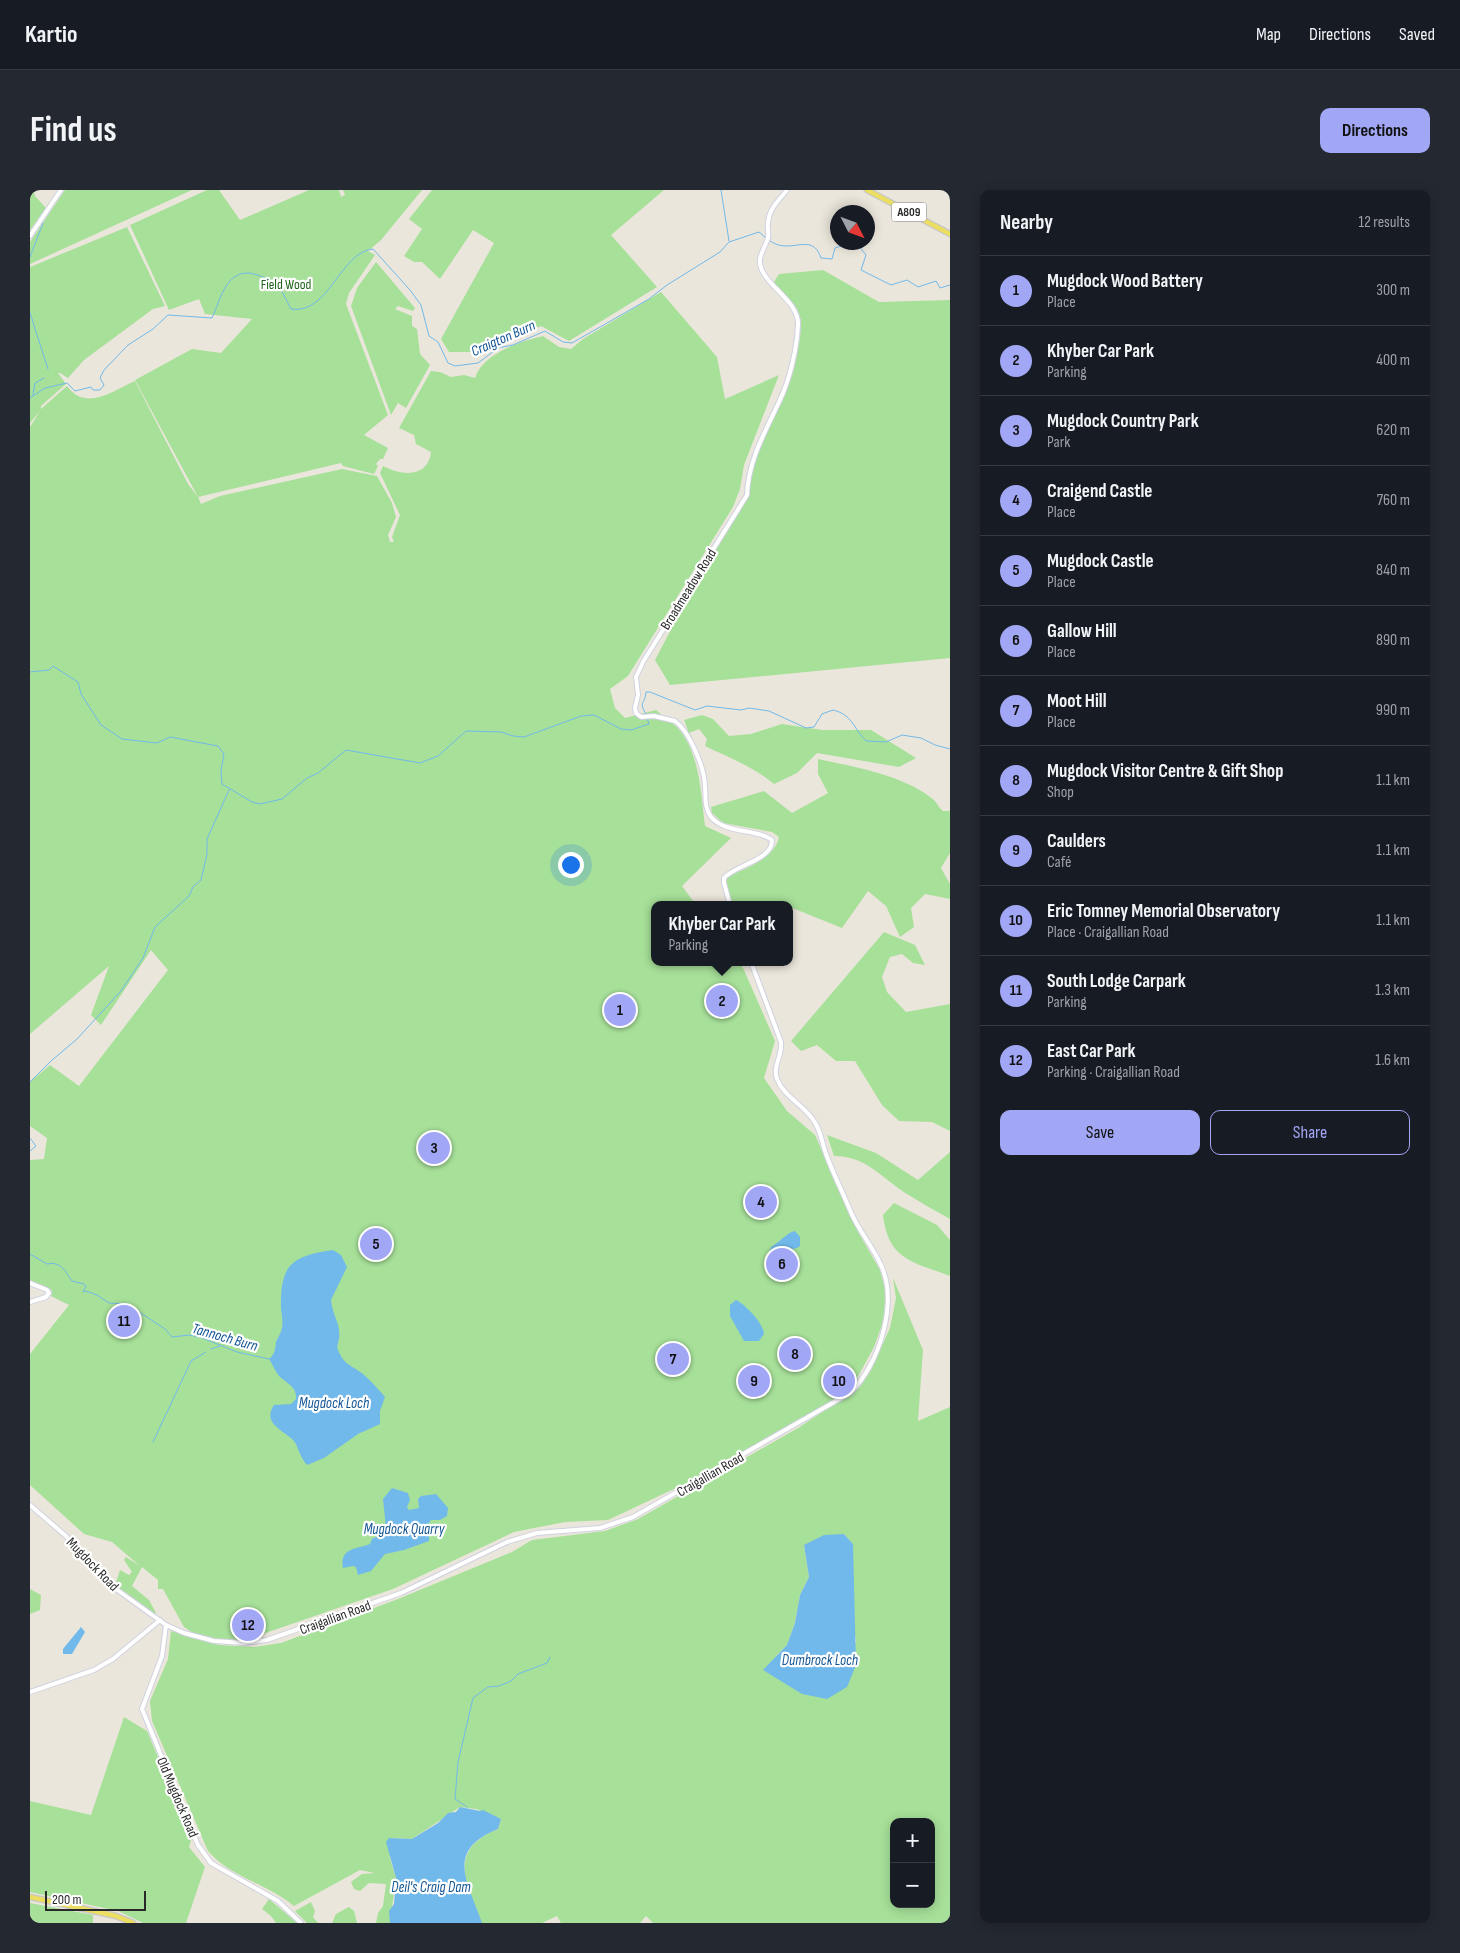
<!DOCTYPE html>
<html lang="en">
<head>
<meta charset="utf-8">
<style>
  :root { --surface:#171b24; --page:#242831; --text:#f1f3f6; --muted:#9ea1a6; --line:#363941; --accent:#a1a6f5 }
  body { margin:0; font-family:"Sofia Sans Condensed",sans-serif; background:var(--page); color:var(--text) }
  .controls { position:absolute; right:15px; bottom:15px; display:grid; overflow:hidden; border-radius:10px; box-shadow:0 2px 12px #0003 }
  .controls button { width:45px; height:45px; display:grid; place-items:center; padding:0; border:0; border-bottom:1px solid var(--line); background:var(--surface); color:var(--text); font:25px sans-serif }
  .compass { position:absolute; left:800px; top:15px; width:45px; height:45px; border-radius:50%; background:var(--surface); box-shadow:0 2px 12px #0003; rotate:132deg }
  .scale { position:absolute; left:15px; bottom:12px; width:101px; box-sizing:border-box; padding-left:5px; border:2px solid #292929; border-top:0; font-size:14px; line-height:18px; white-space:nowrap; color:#292929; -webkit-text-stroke:4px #fff; paint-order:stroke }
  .you { position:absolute; left:540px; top:674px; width:18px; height:18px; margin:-12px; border:4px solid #fff; border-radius:50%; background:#1a73e8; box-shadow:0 0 0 8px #1a73e833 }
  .badge { display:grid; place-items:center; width:32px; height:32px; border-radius:50%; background:var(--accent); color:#111; font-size:16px; font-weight:700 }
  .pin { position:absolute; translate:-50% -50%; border:2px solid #fff; box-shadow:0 1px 5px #0006 }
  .popup { position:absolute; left:621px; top:711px; width:142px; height:65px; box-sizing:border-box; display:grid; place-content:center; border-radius:10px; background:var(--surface); filter:drop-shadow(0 1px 4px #0005); font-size:16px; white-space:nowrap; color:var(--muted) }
  .popup b { font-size:19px; color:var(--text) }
  .popup::after { content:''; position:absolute; left:50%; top:100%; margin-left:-10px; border:10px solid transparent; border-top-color:var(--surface) }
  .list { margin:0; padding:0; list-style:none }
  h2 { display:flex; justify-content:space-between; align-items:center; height:65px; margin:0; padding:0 20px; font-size:21px }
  h2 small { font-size:16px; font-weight:400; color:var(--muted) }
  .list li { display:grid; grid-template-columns:32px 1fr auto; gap:15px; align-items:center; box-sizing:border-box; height:70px; padding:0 20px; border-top:1px solid var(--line) }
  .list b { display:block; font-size:19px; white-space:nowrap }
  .list p { margin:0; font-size:16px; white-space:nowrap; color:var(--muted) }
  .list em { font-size:16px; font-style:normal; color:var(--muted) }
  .actions { display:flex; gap:10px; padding:15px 20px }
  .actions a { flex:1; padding:11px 0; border:1px solid var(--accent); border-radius:10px; text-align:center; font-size:18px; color:var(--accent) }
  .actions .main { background:var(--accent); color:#111 }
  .map { position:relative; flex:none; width:920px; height:1733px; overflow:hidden; border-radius:10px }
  header { display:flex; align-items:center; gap:30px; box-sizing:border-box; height:70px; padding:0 25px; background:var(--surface); border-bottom:1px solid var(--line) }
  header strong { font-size:24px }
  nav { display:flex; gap:28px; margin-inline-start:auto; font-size:18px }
  .intro { display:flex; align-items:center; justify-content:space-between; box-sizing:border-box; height:120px; padding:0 30px }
  h1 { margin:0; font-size:35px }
  .button { padding:12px 22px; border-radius:10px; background:var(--accent); color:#111; font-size:18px; font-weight:700 }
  main { display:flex; gap:30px; padding:0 30px }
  aside { flex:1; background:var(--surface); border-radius:10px; box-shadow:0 2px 12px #0003 }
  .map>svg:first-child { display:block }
  .green { fill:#a7e099; fill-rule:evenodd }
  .water { fill:#71b9ea }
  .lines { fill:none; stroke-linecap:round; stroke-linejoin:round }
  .stream { stroke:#71b9ea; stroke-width:1 }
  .secondary-casing { stroke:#d0d1e1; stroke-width:6 }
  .primary-casing { stroke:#c7c7c7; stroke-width:7 }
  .secondary { stroke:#fff; stroke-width:4 }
  .primary { stroke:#ebde60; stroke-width:4.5 }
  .labels { text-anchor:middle; stroke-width:4.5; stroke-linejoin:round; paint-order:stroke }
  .shield { fill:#fff; stroke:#696969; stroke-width:1 }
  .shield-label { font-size:12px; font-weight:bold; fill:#292929 }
  .park-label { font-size:14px; fill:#21631c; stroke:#fff }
  .street-label { font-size:14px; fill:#292929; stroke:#fff }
  .water-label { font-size:15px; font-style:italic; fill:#125594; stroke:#fff }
</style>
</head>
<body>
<header>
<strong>Kartio</strong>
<nav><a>Map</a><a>Directions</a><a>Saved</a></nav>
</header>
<div class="intro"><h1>Find us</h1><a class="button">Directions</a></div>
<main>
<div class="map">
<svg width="920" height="1733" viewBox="0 0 920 1733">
  <rect width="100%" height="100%" fill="#ebe6db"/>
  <path class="green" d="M0,0H4L5,6L16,18L0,40Z
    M35,0H162L0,74V52Z
    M177,0H189L210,30L279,0H309L311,7L315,5L313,0H392L351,50L338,61L345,65L319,103L316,114L358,225L334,245L358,258L353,269H350L346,274L348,276L344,284L313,276L311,273L168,307L171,314L190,306L312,279L347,286L362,313L366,327L358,345L360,352H364L362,347L370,325L350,283L353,276C372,286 398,288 401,262L386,254L384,245L369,238L401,181L410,182L421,187L434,185L445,188C452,164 491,151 513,146L529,157L541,159L553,149L631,102L687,167L695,209L749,185L714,275L710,299L703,317L598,486L580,499L585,518L595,528L626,520C632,526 641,531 647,537C670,562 671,604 675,636L701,648L652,696L666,715H624V772H709L714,780L745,851L734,888L757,921L785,945L827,1040L850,1080L856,1103L853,1132L844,1157L824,1194L815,1202L759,1237L663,1290L578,1330L535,1332L484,1342L363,1399L215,1450L184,1449L163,1443L154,1437L133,1399H128V1390L112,1377L102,1396L119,1410L126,1423L124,1425L85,1396L90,1380L99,1385L102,1382L94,1370L96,1367L110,1376L82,1352L54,1344L0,1295V1164L39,1115L21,1106L22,1100L0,1091V970L14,969L17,948L0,936V892L20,875L49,896L138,780L121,760L71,835L61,825L79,776L0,844V237L10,221L0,233V77L97,37L135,116L123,119L54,170L38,188L30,183H28L36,194L11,216V219L37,196C56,222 82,201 105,191L158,294L168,307L105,190L162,159L191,163L222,129L175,124L169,109L139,120L100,35Z
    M402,0H634L581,45L627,97L539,151L511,136L467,154L458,148L442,162H419L411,149L464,53L443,40L410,89L392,72H384L374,66L392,39L379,29Z
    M346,72L385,118L383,121L368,116L365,119L382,126V136L387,139L390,164L400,175L376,218L368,213L361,225L321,116L327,98Z
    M793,80L849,112L920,110V468L640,495L625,470L677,371L719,305L721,284L730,258L763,183L770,148L771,130L763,116L744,92L749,84Z
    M672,525L683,529L699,546L721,544L752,534L792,540H841L886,568L869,577L787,563L767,583L744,594C722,576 700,568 675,556L677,549L669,539L659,543L654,530Z
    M788,569C825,577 874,585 904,610C907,613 909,618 913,621H920V663L911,678L920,694V709L895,704L881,718L884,737L870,747L856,716L838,701L812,738L760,717V715L743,711L740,715H705C698,706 692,697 697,686C714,680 745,668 749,647L742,642L693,633L682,623L681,617L734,601L762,623L798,603L788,584Z
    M854,742L885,755L895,775L883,773L872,764L860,767L852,787L857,802L876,822L920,814V941L902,932L869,931L852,915L825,871H806L787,855L771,861L761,851Z
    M797,945L846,963L888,990L920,962V1029C906,1021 891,1013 877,1004C851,988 837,966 804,966Z
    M864,1013L907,1035L920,1050V1086C883,1072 858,1070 853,1025Z
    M863,1088L893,1160L888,1231L920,1217V1733H623L616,1726L610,1733H531L527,1726L512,1733H450C435,1692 418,1659 468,1639L471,1629L446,1619L430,1617L382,1649L359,1648L360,1668L366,1688L360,1733H346L348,1723L353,1716L356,1694L339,1693L330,1701L324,1699L321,1692L332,1684L345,1683L330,1680L264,1716C238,1694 200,1687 178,1661L122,1531L120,1511L138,1469L141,1441L189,1455L224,1457L251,1453L368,1409L482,1362L502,1350L575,1341L608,1329L768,1238L830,1197L841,1180L860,1138L866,1108ZM814,1344L823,1354V1429L826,1452L746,1466L757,1455L765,1433L770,1405L779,1387L774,1355ZM864,1632H901V1714H864Z
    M0,1399L11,1405L10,1420L0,1424Z
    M94,1527L117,1541L162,1647L159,1657L175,1677L156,1733H113L88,1721L0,1702V1611L61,1625Z
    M239,1709L267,1733H246L241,1726L232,1719Z
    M281,1712L285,1721L283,1727L288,1733H277L265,1721Z
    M0,1713L63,1725V1733H0Z
    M319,1717L324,1721L327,1733H302L306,1724Z"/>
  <path class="water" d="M765,1041L770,1047V1056L767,1058L743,1064L740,1062L741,1057C749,1053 756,1043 765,1041Z
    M303,1060L311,1065L317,1077L301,1110C303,1130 314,1135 307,1157C313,1175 320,1174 333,1184C340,1190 350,1201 355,1207L350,1221V1234L328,1244L294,1268L277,1275C271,1268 269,1261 266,1254C260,1242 230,1236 244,1215L261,1214L266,1209C267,1197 258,1194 250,1187C246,1183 243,1175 239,1169C245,1164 245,1160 246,1152C248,1147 251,1143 252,1138C253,1132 252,1126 251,1119C250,1075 261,1066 303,1060Z
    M706,1110C715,1114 734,1134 734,1144L729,1151H714L700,1126V1115Z
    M362,1298L378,1303L380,1310L377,1317L379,1320L389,1318L388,1309L391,1306L406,1304L418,1318L417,1326L410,1330H401L393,1341L399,1345V1351L374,1360L355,1364L341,1381L328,1385L326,1377L323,1376L313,1378C309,1358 327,1359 340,1354L342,1349L354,1343L356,1338L353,1309Z
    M814,1344L823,1354L826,1475L817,1497L797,1509L772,1504L733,1480L757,1455L765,1433L770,1405L779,1387L774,1355L794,1345Z
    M51,1437L55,1442L42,1464H33V1459Z
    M430,1617L450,1621L453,1620L471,1629L468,1639C414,1661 438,1692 452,1733H360L359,1721L364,1714L366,1688L356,1652L359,1648L382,1649L408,1633L418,1623L426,1622Z"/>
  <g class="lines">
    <path class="stream" d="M691,0L699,51
      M739,50C759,67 782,40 791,68L802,69L805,58L816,54L828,55L836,65L831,80L861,95L877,90L888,97L906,91L910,98L920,95
      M0,67L13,33
      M0,123L18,179
      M3,205L5,193L14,188
      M0,208L15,198L37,193L45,201L61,197L63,200H70L74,195L70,188L74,180L98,155L123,139L138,125L182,128C190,111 195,82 219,83C228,84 240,90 248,94L261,119C299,125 310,62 343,59L380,100L391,115L399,146L408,152L418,173L425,176L448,173L468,158L483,155L515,141L533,152L542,153L619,109L637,95L690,62L699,52L729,42L736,48
      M0,482L19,480L23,476L48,492L51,504L71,535L92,549L127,553L140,547L188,556L194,564L191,581L192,594L222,612L230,614L252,609L277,588L288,583L316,560L390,573L408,566L436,541L471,542L483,546L494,547L551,526L564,525L591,539L601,540L619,534L617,528
      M616,524C608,511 615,515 616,502H620L665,520L677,516L711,520L719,518L739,521L776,538L784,537L792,524L803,520C823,525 823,538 836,551L856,552L872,545L891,548L905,555L920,559
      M0,892L21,871L47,849L91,801L113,768L125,737L159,706L163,697L171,690L177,664V649L199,600
      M0,948L6,956L0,961
      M0,1064L17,1074C31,1071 35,1081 42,1091L54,1094L56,1096L53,1102L56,1101L67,1105L79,1113L97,1114L135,1139L142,1147L159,1145L170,1147L207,1162L239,1169
      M181,1159L190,1156
      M123,1252L161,1171L176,1162
      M437,1617L425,1609L428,1572L443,1508L458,1497L469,1496L481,1491L488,1484L517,1473L520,1467"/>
    <defs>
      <path id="secondary" d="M0,46L31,0
        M700,715L694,693V688C705,675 743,670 742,650C729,639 695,644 681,627C674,618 676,607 675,597C675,579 660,542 645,531L624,526L611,527L606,523L605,518L608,505L606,487L613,472L717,305C718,271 735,242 749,212C760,189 767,159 768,134C769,109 727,92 730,69C731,62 736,55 738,48C739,43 737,37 738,32C739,19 749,10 757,0
        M0,1093L17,1100L19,1103L16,1107L0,1112
        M0,1315L36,1346L79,1394L136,1435L154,1443L184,1451L214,1453L237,1450L371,1403L477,1352L507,1343L570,1338L603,1327L820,1203C850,1174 869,1111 850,1073C841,1054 828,1040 820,1020C812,1001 803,983 796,964C792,953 791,941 784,931C774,915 754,907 747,889C742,877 753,865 751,852L721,772
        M136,1435L132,1466L112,1519L168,1655L181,1673L248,1711L271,1733
        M0,1502L64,1480L83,1469L130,1430"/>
      <path id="primary" d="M837,0L920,44
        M0,1707L86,1726L103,1733"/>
    </defs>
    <use href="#secondary" class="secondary-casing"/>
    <use href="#primary" class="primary-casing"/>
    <use href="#secondary" class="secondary"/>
    <use href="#primary" class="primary"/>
  </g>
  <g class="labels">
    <rect class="shield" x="861.5" y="12.5" width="35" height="19" rx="4"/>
    <g class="shield-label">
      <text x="879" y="26">A809</text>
    </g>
    <g class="park-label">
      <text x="256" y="99">Field Wood</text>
    </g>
    <g class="street-label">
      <text transform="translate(658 399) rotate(-58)" y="5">Broadmeadow Road</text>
      <text transform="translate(680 1284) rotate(-30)" y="5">Craigallian Road</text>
      <text transform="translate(63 1374) rotate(46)" y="5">Mugdock Road</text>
      <text transform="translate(305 1427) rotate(-20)" y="5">Craigallian Road</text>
      <text transform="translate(148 1607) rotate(67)" y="5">Old Mugdock Road</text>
    </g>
    <g class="water-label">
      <text transform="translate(473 148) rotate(-24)" y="5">Craigton Burn</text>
      <text transform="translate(195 1147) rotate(16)" y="5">Tannoch Burn</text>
      <text x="304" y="1218">Mugdock Loch</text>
      <text x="374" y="1344">Mugdock Quarry</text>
      <text x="790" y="1475">Dumbrock Loch</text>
      <text x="401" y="1702">Deil's Craig Dam</text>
    </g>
  </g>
</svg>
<div class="controls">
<button>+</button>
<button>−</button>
</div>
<svg class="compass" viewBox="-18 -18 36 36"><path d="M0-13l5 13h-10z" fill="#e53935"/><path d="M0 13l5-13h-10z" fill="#9ea1a6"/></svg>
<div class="scale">200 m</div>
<div class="you"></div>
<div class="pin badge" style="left:590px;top:820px">1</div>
<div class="pin badge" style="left:692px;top:811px">2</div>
<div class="popup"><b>Khyber Car Park</b>Parking</div>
<div class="pin badge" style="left:404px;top:958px">3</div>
<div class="pin badge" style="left:731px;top:1012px">4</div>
<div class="pin badge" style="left:346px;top:1054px">5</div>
<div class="pin badge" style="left:752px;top:1074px">6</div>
<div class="pin badge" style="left:643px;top:1169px">7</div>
<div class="pin badge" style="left:765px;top:1164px">8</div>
<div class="pin badge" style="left:724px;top:1191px">9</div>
<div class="pin badge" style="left:809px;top:1191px">10</div>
<div class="pin badge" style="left:94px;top:1131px">11</div>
<div class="pin badge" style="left:218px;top:1435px">12</div>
</div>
<aside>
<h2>Nearby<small>12 results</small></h2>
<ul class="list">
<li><span class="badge">1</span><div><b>Mugdock Wood Battery</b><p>Place</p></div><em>300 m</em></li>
<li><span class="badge">2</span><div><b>Khyber Car Park</b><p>Parking</p></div><em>400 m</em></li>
<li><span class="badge">3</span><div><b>Mugdock Country Park</b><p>Park</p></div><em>620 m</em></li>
<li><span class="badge">4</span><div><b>Craigend Castle</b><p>Place</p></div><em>760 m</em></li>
<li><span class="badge">5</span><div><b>Mugdock Castle</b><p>Place</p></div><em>840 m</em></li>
<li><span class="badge">6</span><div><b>Gallow Hill</b><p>Place</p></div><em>890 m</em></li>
<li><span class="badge">7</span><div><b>Moot Hill</b><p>Place</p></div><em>990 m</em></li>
<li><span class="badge">8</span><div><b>Mugdock Visitor Centre &amp; Gift Shop</b><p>Shop</p></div><em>1.1 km</em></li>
<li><span class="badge">9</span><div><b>Caulders</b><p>Café</p></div><em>1.1 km</em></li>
<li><span class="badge">10</span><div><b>Eric Tomney Memorial Observatory</b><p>Place · Craigallian Road</p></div><em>1.1 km</em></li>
<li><span class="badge">11</span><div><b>South Lodge Carpark</b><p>Parking</p></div><em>1.3 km</em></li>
<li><span class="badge">12</span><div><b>East Car Park</b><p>Parking · Craigallian Road</p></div><em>1.6 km</em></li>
</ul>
<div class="actions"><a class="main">Save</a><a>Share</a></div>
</aside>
</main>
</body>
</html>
